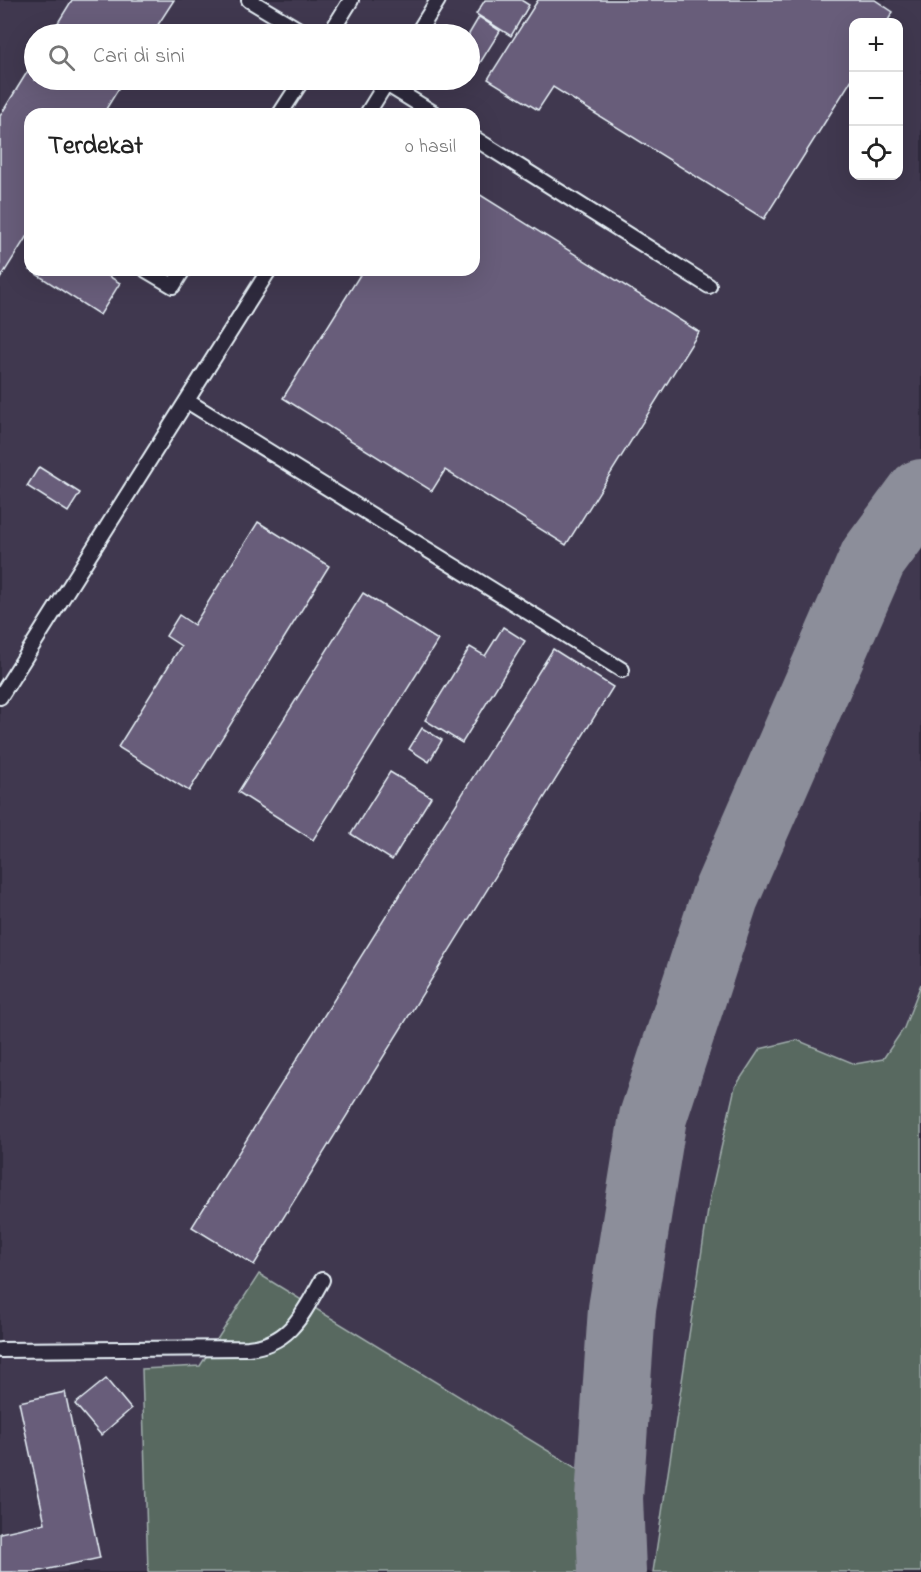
<!DOCTYPE html>
<html lang="id">
<head>
<meta charset="utf-8">
<style>
  :root { --surface:#fff; --page:#f6f6f6; --text:#222; --muted:#767676; --line:#e0e0e0 }
  body { margin:0; font-family:"Indie Flower",sans-serif; background:var(--page); color:var(--text) }
  .controls { position:absolute; right:18px; top:18px; display:grid; overflow:hidden; border-radius:12px; box-shadow:0 6px 24px #0002 }
  .controls button { width:54px; height:54px; display:grid; place-items:center; padding:0; border:0; border-bottom:2px solid var(--line); background:var(--surface); color:var(--text); font:30px sans-serif }
  .list { margin:0; padding:0; list-style:none }
  h2 { display:flex; justify-content:space-between; align-items:center; height:78px; margin:0; padding:0 24px; font-size:26px }
  h2 small { font-size:20px; font-weight:400; color:var(--muted) }
  .icon { flex:none; width:33px; height:33px; fill:none; stroke:currentColor; stroke-width:2; stroke-linecap:round; stroke-linejoin:round }
  .map { position:relative; flex:none; width:921px; height:1572px; overflow:hidden }
  .search { position:absolute; background:var(--surface); box-shadow:0 6px 24px #0002; left:24px; top:24px; width:456px; height:66px; display:flex; align-items:center; gap:15px; box-sizing:border-box; padding:0 21px; border-radius:33px; color:var(--muted); font-size:22px }
  .panel { position:absolute; background:var(--surface); box-shadow:0 6px 24px #0002; left:24px; top:108px; width:456px; height:168px; border-radius:18px }
  .map>svg:first-child { display:block }
  .built { fill:#40394f; fill-rule:evenodd }
  .green { fill:#586960; stroke:#a0adac; stroke-width:1.5 }
  .lines { fill:none; stroke-linecap:round; stroke-linejoin:round }
  .taxiway { stroke:#8c8e9a; stroke-width:68 }
  .building { fill:#685d7a; stroke:#e8f1f8; stroke-width:1.5 }
  .lane-casing { stroke:#e8f1f8; stroke-width:18 }
  .lane { stroke:#2f2a3d; stroke-width:14 }
</style>
</head>
<body>
<div class="map">
<svg width="921" height="1572" viewBox="0 0 921 1572">
  <rect width="100%" height="100%" fill="#2f2a3d"/>
  <filter id="ink" filterUnits="userSpaceOnUse"><feTurbulence type="fractalNoise" baseFrequency=".0167" numOctaves="2"/><feDisplacementMap in="SourceGraphic" scale="12" xChannelSelector="R" yChannelSelector="G"/><feConvolveMatrix kernelMatrix="1 2 1 2 8 2 1 2 1" color-interpolation-filters="sRGB"/></filter>
  <g filter="url(#ink)">
    <path class="built" d="M0,0H921V1572H0ZM854,22H898V176H854ZM34,34H470V80H34ZM30,114H474V270H30Z"/>
    <path class="green" d="M921,984V1572H653L710,1197L735,1087L760,1049L797,1040L855,1064L883,1059L904,1028Z
      M259,1274L586,1474L579,1545V1572H148L142,1369L200,1366Z"/>
    <g class="lines">
      <path class="taxiway" d="M612,1572L609,1498L622,1309L653,1117L725,897L873,558L921,493"/>
    </g>
    <path class="building" d="M72,0H174L152,34H51Z
      M485,0H521L529,5L511,36L476,14Z
      M538,0H875L893,12L887,22H854V76L764,219L553,87L538,110L488,79Z
      M479,17L500,31L480,63L470,57L469,34Z
      M34,61V80H124L103,114H30V231L0,279V116Z
      M474,191L699,332L566,545L445,470L432,491L283,398L363,270H474Z
      M30,270H99L120,283L100,315Z
      M39,467L80,493L68,512L27,486Z
      M258,522L329,566L189,791L118,747L181,646L166,636L179,615L194,625Z
      M363,593L438,640L313,840L238,792Z
      M503,627L525,641L462,743L425,720L470,647L485,656Z
      M553,649L613,687L254,1265L192,1227Z
      M422,728L442,740L429,762L409,749Z
      M390,772L431,797L392,860L351,834Z
      M106,1379L131,1409L101,1435L75,1404Z
      M65,1392L100,1558L35,1572H0V1533L45,1523L19,1402Z"/>
    <g class="lines">
      <defs>
        <path id="lane" d="M249,0L306,34
          M330,34L351,0
          M417,34L438,0
          M380,80L435,114
          M280,114L302,80
          M367,114L388,80
          M474,138L709,286
          M146,270L173,286L183,270
          M187,401L622,670
          M0,697L269,270
          M0,1350L248,1348C291,1344 303,1313 322,1280"/>
      </defs>
      <use href="#lane" class="lane-casing"/>
      <use href="#lane" class="lane"/>
    </g>
  </g>
</svg>
<div class="controls">
<button>+</button>
<button>−</button>
<button><svg class="icon" aria-label="locate" viewBox="0 0 24 24"><circle cx="12" cy="12" r="6"/><path d="M12 2v4M12 18v4M2 12h4M18 12h4"/></svg></button>
</div>
<div class="search"><svg class="icon" aria-label="search" viewBox="0 0 24 24"><circle cx="10" cy="10" r="6"/><path d="M15 15l6 6"/></svg>Cari di sini</div>
<section class="panel">
<h2>Terdekat<small>0 hasil</small></h2>
<ul class="list">
</ul>
</section>
</div>
</body>
</html>
